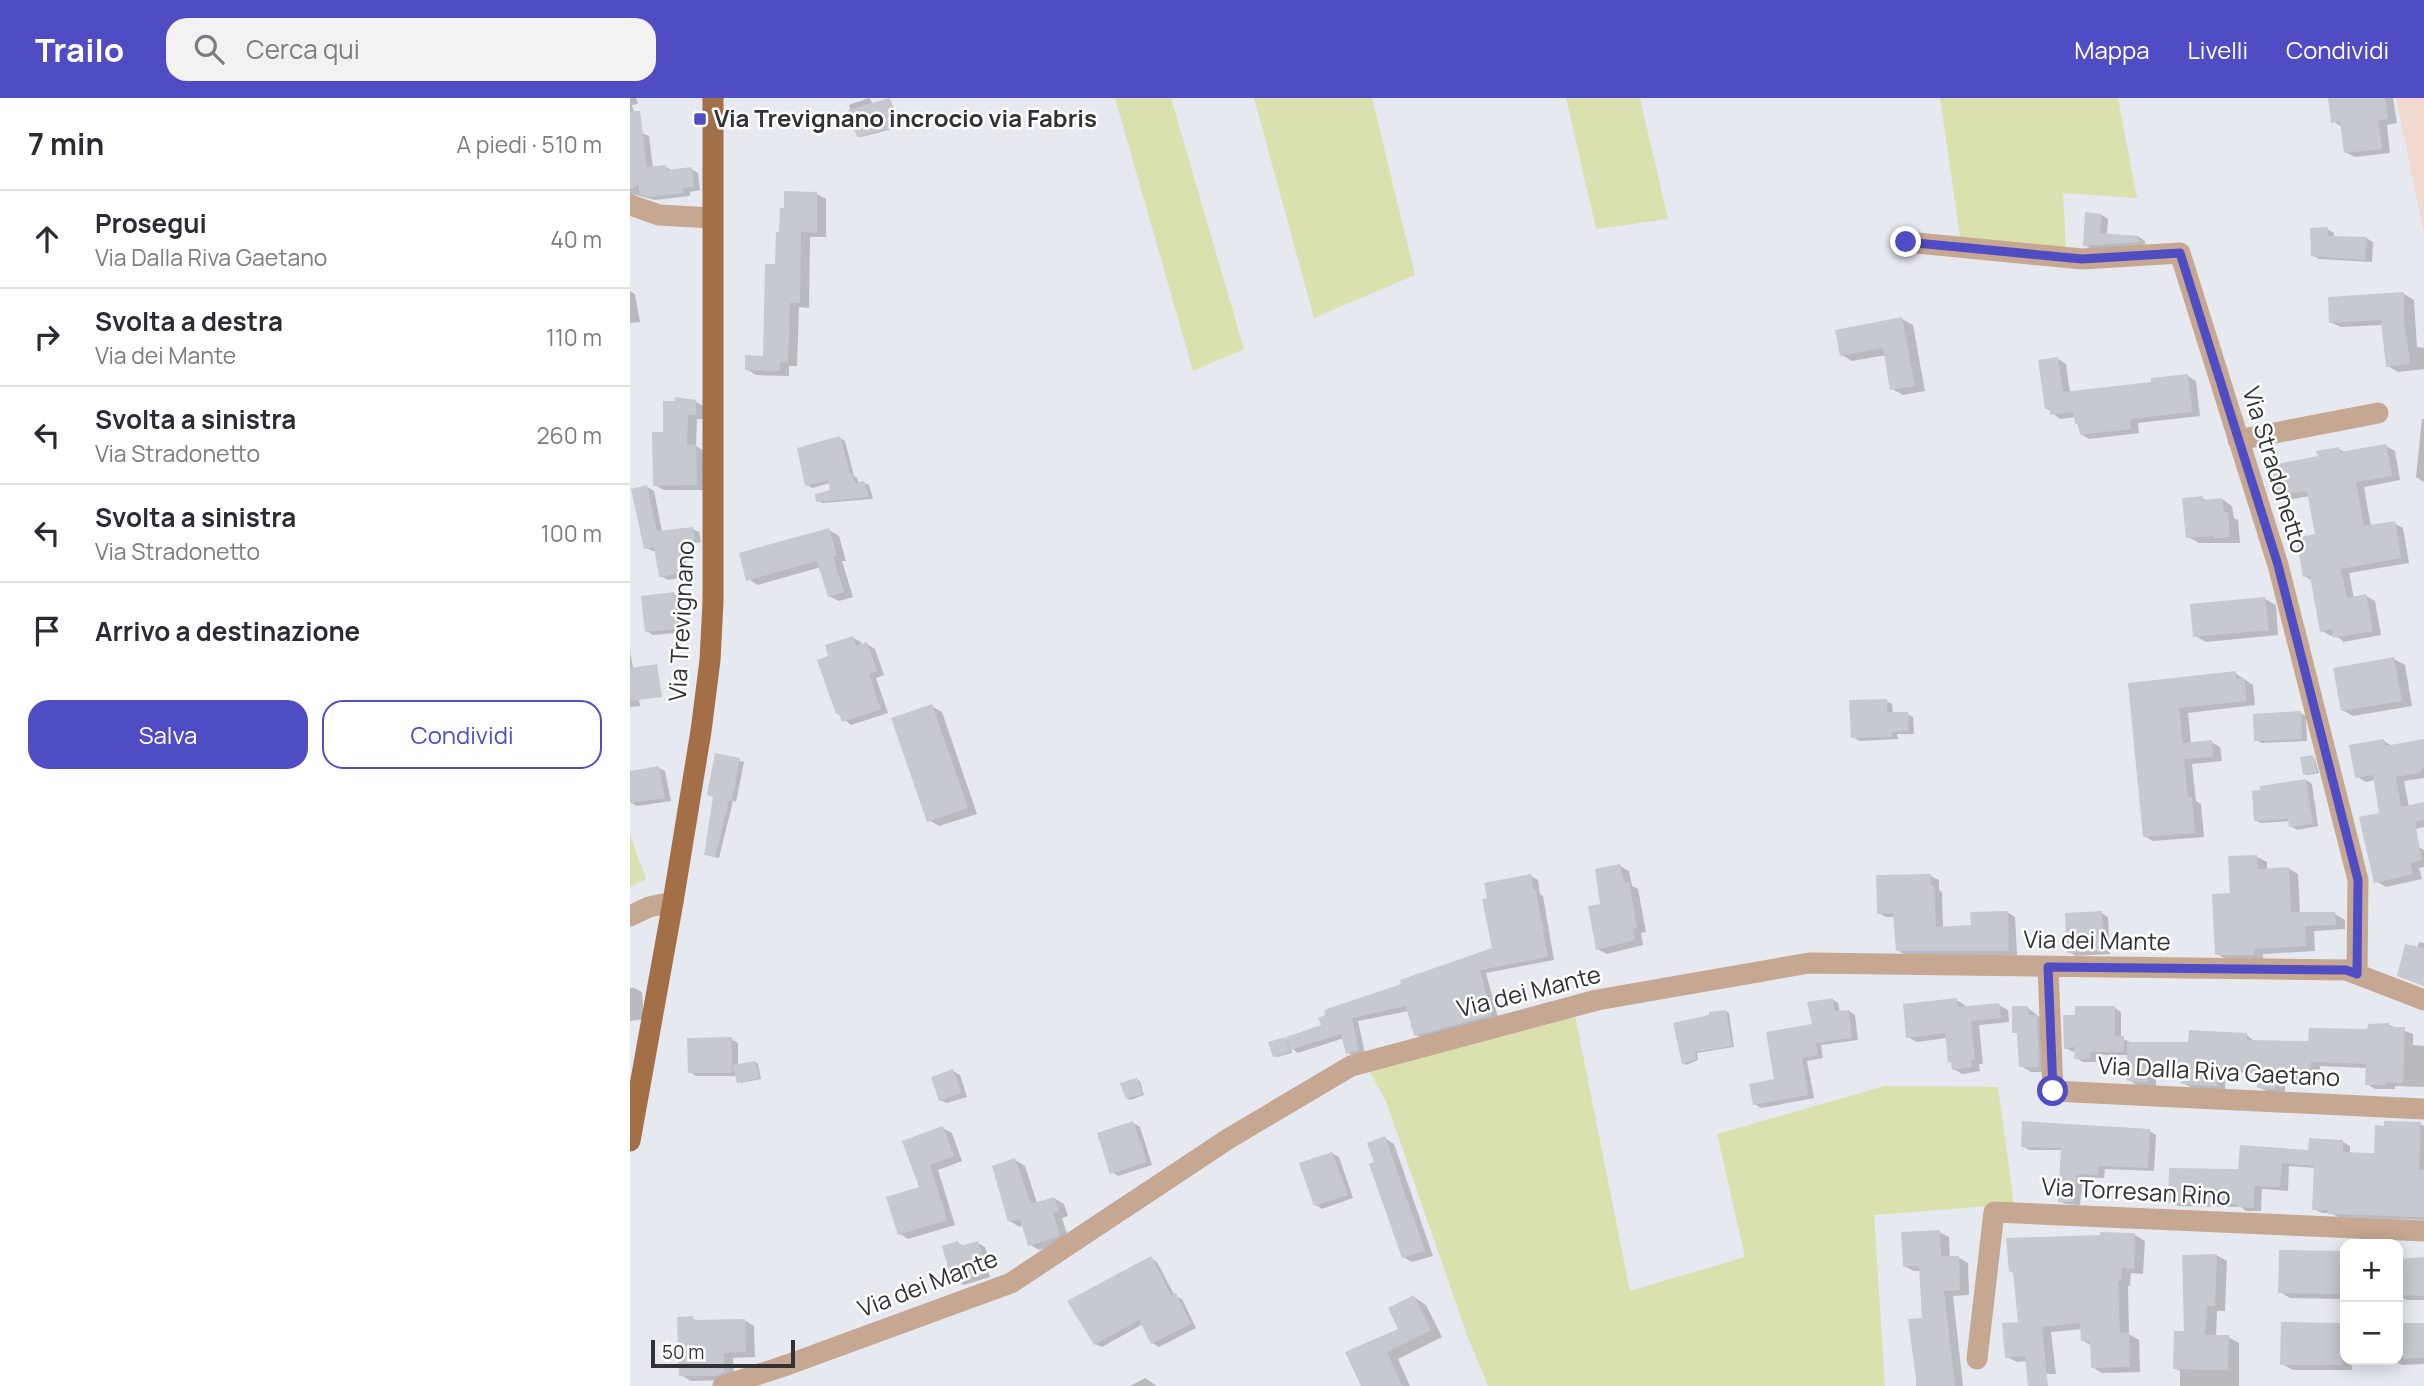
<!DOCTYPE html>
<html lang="it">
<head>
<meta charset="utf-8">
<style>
  :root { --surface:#fff; --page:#f2f2f3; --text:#2b2b33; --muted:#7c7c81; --line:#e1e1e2; --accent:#504cc3 }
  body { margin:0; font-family:Manrope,sans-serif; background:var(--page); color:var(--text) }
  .controls { position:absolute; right:21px; bottom:21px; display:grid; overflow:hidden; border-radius:14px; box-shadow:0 4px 18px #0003 }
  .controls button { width:63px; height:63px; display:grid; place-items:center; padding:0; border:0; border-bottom:2px solid var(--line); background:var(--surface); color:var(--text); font:35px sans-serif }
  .scale { position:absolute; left:21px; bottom:18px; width:144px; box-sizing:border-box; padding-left:7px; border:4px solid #313235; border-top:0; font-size:19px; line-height:24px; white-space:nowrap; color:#313235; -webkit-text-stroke:5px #fff; paint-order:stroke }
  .stop { position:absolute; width:21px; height:21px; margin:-16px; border:5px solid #504cc3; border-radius:50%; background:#fff }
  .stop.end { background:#504cc3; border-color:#fff; box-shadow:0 2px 7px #0008 }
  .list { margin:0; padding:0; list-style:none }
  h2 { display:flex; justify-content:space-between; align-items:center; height:91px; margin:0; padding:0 28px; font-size:30px }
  h2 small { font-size:23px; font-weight:400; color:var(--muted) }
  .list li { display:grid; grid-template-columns:46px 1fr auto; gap:21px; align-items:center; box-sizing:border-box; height:98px; padding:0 28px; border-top:2px solid var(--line) }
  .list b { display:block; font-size:26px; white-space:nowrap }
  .list p { margin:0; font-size:23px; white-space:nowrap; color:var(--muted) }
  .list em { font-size:23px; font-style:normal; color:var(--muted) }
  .actions { display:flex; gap:14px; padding:21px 28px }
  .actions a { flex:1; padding:16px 0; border:2px solid var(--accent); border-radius:21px; text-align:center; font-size:24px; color:var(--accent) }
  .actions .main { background:var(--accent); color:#fff }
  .icon { flex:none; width:38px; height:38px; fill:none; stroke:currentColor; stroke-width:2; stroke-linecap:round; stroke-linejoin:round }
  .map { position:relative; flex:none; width:1794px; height:1288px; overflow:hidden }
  header { display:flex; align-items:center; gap:42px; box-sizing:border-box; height:98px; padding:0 35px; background:var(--accent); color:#fff }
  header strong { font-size:33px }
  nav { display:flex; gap:38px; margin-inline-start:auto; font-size:24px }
  .search { width:490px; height:63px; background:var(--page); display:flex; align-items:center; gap:18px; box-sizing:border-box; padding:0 24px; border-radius:21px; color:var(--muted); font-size:26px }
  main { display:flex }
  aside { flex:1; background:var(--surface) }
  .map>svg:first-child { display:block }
  .industrial { fill:#f2d9d0 }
  .green { fill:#dae0ae }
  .shadow { fill:#0003 }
  .building { fill:#c6c9d0 }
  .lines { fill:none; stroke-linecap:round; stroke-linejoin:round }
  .minor { stroke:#c5a792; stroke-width:21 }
  .major { stroke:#a36f47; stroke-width:21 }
  .route { stroke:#504cc3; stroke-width:9 }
  .poi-dot { fill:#504cc3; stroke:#fff; stroke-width:2.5 }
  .labels { text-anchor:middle; stroke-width:5; stroke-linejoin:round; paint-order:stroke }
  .poi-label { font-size:24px; font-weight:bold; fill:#313235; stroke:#fff; text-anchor:start }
  .street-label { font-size:24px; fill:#313235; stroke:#fff }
</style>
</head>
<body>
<header>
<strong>Trailo</strong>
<div class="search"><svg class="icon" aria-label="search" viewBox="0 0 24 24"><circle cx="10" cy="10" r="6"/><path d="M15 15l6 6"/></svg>Cerca qui</div>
<nav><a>Mappa</a><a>Livelli</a><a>Condividi</a></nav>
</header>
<main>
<aside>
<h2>7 min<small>A piedi · 510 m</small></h2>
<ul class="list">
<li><svg class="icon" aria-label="ahead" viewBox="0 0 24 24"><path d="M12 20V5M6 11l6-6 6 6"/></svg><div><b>Prosegui</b><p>Via Dalla Riva Gaetano</p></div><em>40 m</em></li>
<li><svg class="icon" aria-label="right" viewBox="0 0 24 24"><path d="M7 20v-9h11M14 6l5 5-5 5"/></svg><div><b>Svolta a destra</b><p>Via dei Mante</p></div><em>110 m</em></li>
<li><svg class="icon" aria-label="left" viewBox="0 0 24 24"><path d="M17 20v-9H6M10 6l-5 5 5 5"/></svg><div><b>Svolta a sinistra</b><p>Via Stradonetto</p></div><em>260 m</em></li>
<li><svg class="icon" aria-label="left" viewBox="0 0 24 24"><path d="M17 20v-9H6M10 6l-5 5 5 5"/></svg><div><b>Svolta a sinistra</b><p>Via Stradonetto</p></div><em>100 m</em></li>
<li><svg class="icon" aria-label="arrive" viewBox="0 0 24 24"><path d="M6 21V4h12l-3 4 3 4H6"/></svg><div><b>Arrivo a destinazione</b></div></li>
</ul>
<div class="actions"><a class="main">Salva</a><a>Condividi</a></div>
</aside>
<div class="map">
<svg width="1794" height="1288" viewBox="0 0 1794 1288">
  <rect width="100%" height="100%" fill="#e6e9f0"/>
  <path class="industrial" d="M1766,0H1794V136Z"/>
  <path class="green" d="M485,0H541L614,251L563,273Z
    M624,0H742L785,177L684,220Z
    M936,0H1010L1038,121L966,131Z
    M1310,0H1488L1507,100L1433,95L1436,154L1331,145Z
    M0,737L16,781L0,789Z
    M943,907L1000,1193L1115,1159L1087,1036L1255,988L1368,989L1384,1106L1244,1117L1255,1288H858L837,1237L756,1003L736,967Z"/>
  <path class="shadow" d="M0,0H6L8,6L2,7L9,34L19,38L23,70L36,69L43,73L61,71L68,75L70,92L60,94V98L25,102L6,97L0,100Z
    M239,0L243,6L259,1L261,3L270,29L231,39L228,38L219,7Z
    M1700,0H1763L1767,25L1757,27L1760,55L1725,59L1715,54L1712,29L1703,23Z
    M187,96L196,101V139H180L179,210L169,209L167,268H159V278L126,277L116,271L134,259L147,168Z
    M1472,117L1478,121L1477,137L1509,139L1515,143V147L1461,151L1455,147Z
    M1697,131L1704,135V140H1736L1743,144L1742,164L1689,161L1682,157Z
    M0,193L5,196L10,224L0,225Z
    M1774,196L1784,202L1787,249L1794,250V271L1768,274L1758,268L1753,227L1711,229L1700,224Z
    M1272,221L1283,227L1295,293L1273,297L1262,291L1256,257L1222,263L1212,257Z
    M1428,261L1436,266L1440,295L1523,285L1558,278L1566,283L1570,318L1508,325L1509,335L1459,341L1451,336L1445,319L1430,321L1416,310Z
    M66,304L75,309V321H67L66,348L76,354V392H34L25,387L35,336L46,305Z
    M1792,321H1794V384L1786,379Z
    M210,340L215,343L224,378L227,380L229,386L234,385L239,387L243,401L193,405L188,403L203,393L200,385L182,390L177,387Z
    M1756,348L1765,353L1770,382L1734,389L1741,429L1764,425L1773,430L1779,465L1719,475L1724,500L1736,498L1745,503L1751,537L1714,544L1705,537L1701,538L1692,533L1682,483L1675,478L1687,438L1680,398L1657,402L1648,397L1690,360L1709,351L1717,355Z
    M17,389L24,393L32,434L62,431L69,434L71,444L53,447L59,478L38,482L31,478L27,453H23L16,450Z
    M1572,400L1578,403L1592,401L1602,408L1604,420L1608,422L1610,445H1569L1558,439Z
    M199,432L209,438L216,463H212L223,499L209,503L199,498L191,469L128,487L118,481Z
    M44,496L51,500L54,534L23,537L17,533Z
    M1635,501L1646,507L1648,537L1576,544L1565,538Z
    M223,540L231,544L232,548L237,546L245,551L254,577L246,580L258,615L221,627L207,615L201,559Z
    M0,553L10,608L0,609Z
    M1764,561L1775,567L1782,608L1723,618L1712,612Z
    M1605,575L1623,587L1625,607L1558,615L1561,646L1581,644L1590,649L1592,663L1562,666L1566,703L1571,706L1574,739L1523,743L1514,738L1500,586Z
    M1256,603L1262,606L1263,616H1277L1283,619L1284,636H1267L1268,641L1229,643L1223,639Z
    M301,608L312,614L347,716L309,728L299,722Z
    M1670,615L1676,618L1677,643L1632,645L1626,642Z
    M1754,643L1762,648L1794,644V680L1774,683L1779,709L1794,706V729L1743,740L1751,716L1745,682L1736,684L1726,678Z
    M86,657L114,664L106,704L103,703L89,760L80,758Z
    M1682,659L1685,661L1689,675L1678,677L1675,676Z
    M29,670L35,673L41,703L7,708L0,704V675Z
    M1676,682L1682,686L1688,728L1667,732L1661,728L1660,723L1631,725L1625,722Z
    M1789,749L1794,752V769L1789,770L1792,781L1756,789L1746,783Z
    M1627,759L1637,764V772L1658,770L1668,776L1670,815L1705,816L1715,822V831L1684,833L1685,853L1633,856V862H1597L1587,856L1602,796Z
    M990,768L999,773L1002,788L1008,791L1016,834L1011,835L1013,847L977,856L967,851L972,807Z
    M901,778L908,782L910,796L913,798L924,862L856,875L868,920L792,941L785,936L779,913L728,923L735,956L725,959L718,955L714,940L668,955L661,950L662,955L647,959L645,958L656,941L693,928L773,887L864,851Z
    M1301,778L1309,782V792L1312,794L1313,830L1343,828L1377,814L1385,819L1387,857H1276L1267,852L1265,819H1256L1248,815Z
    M1472,815L1478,819L1480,856L1446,858L1439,854Z
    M1789,844L1794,845V888L1769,877L1787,850Z
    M0,890H4L12,894L14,921L0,923Z
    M1202,901L1208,905L1210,914L1219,913L1225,917L1228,942L1191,947L1193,960L1177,963L1184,1000L1131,1010L1125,1006L1146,982Z
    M1326,902L1335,907V910L1369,907L1378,912L1379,924L1349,927L1353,966H1349L1350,973L1332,976L1324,971L1317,940L1287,944L1278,939Z
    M1398,910L1417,925L1419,974H1401L1391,968L1389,937L1384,934Z
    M1485,910L1491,914V940L1500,944L1560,945L1617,937L1625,944L1680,945L1739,933L1759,927L1783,936V947L1794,948V989L1765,988V991H1745L1737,986V970L1690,968L1689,982L1655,981V995L1638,994L1629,989L1630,975L1596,974L1595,992L1562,990L1553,985L1554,976H1526V988L1507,987L1499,982V957H1466V964H1453L1446,960V953L1443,954L1436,950Z
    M1096,913L1099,915L1104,949L1067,955L1068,962L1056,967L1053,965L1081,919Z
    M101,941L108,945V968L125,964L128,966L131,981L111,985L107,978H66L60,974Z
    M323,973L330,977L337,999L317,1005L310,1002Z
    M507,982L510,983L514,997L500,1002L497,1000Z
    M503,1025L510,1029L522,1067L488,1078L482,1074Z
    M1790,1026L1794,1028V1122L1708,1119L1701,1115H1692L1684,1111L1686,1070L1659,1068L1658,1093L1632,1091L1631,1113H1616L1611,1109L1548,1108L1540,1104L1610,1073L1713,1044L1720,1048V1056L1746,1057Z
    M313,1030L322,1035L332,1063L308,1072L325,1127L278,1141L270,1136L291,1090Z
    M1519,1033L1526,1037L1524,1073L1475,1071L1474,1080L1453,1079L1450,1107L1436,1106L1429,1103L1433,1052H1399L1393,1048Z
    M755,1040L764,1046L803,1158L782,1164L773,1159L746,1065Z
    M702,1055L709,1059L723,1100L692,1111L686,1107Z
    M385,1062L395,1068L407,1105L424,1100L434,1106L438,1118L432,1120L439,1142L409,1152L399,1146L394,1127L389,1129L380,1123Z
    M1309,1134L1319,1139L1320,1160L1328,1159L1338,1165L1339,1197L1323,1198L1333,1288H1286L1294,1221L1291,1173H1284L1274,1168Z
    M1505,1137L1515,1143L1513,1176L1501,1175L1500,1188H1498L1499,1236L1509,1242L1510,1274L1472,1275L1462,1269V1248L1452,1242V1231L1421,1234L1426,1276H1408L1397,1263L1387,1264L1377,1259L1390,1225L1385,1176L1380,1173Z
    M328,1145L335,1149L348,1145L355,1149L360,1166L356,1167L360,1179L334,1187L327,1183L326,1176L321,1173Z
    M1710,1155L1715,1157V1201L1660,1200L1650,1194Z
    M1586,1157L1597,1163L1595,1213H1587L1586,1239H1598L1609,1245V1288H1550V1273L1545,1270Z
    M521,1160L527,1164L545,1198L552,1201L566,1230L529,1249L522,1245L513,1226L472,1249L465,1246Z
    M1794,1161V1202H1777L1768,1197V1163Z
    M784,1199L796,1207L812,1239L768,1261L780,1288H734L770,1232Z
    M62,1220L69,1224L114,1222L124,1228L125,1259L103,1260L104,1279L97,1282L61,1283L51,1277Z
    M1711,1226L1715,1229V1262H1722V1272H1663L1652,1266Z
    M1768,1227H1794V1266L1772,1267L1763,1262H1768Z
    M515,1280L527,1288H500Z"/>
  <path class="building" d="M259,0L268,28L227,39L218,12Z
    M1698,0H1755L1758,21L1748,22L1752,51L1714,55L1710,23L1701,25Z
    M0,13H10L17,69L36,67V72L62,69L64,89L53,90L54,95L17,99L9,96V87L0,91Z
    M154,93L187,94V135L171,134L170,205H160L158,264H150V273L115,272V257L133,258L135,166H145L146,134H149L150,110H154Z
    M1455,114L1472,116L1470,135L1509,138V144L1453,148Z
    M1698,129V138L1737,139L1735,162L1681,158L1680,130Z
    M1774,194V221L1780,266L1756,269L1751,222L1699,225L1698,199Z
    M1272,219L1285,288L1260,292L1253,250L1210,258L1205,232Z
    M1428,259L1433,294L1521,284V280L1558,276L1562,314L1500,321L1501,331L1450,337L1448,326H1445L1443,314L1420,317L1419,310L1415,311L1408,262Z
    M45,299L66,302V317H58L57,347L66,346L67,387L23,388L22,334H33V303H45Z
    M210,338L220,376L222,375L225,385L234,383L239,399L186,404L185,396L200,392L198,382L175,388L167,350Z
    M1756,346L1762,378L1726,384L1734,428L1765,423L1771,460L1711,471L1717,500L1736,496L1743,533L1703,540L1702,531L1690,534L1680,478L1673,479L1666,440L1685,436L1677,393L1647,398L1641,367L1688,358L1686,353L1709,349L1710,354Z
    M17,387L27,433L63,429L65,441L48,444L53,475L29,479L24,449L14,451L1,391Z
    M1573,398V402L1592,400L1594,414H1598L1600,439L1584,441L1583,438L1556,440L1552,400Z
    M199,430L207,457L203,458L214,494L198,499L187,463L116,483L109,455Z
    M44,494L48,531L15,534L11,498Z
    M1635,499L1639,532L1563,539L1560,506Z
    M223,538L226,548L237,544L247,573L239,576L251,611L212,624L209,615L206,616L187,562L198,558L195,547Z
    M1764,559L1772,603L1711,613L1703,570Z
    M27,566L32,599L0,603V570Z
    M1606,573V581L1614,580L1617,603L1549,610L1553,645L1582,642L1583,659L1554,661L1558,699H1562L1565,735L1513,739L1498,585Z
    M1257,601V614H1278L1279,633L1262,634V639L1221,640L1219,602Z
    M302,606L338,710L297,724L261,620Z
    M1671,613L1672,641L1624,643L1623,616Z
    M1754,641L1755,648L1794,641V668L1790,675L1766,679L1771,709L1794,704V722L1785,724L1792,762L1780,765L1783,776L1744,785L1729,719L1749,715L1743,677L1725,680L1719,647Z
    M85,655L110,660L102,703L99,702L85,759L74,757L83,699L77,697Z
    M1683,657L1687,674L1673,677L1670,659Z
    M29,668L35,700L0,705V673Z
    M1676,681L1683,726L1659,729L1658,721L1624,723L1622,693L1630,692V688Z
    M1627,757L1628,771L1659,769L1661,814H1705L1706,827L1675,828L1676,848L1624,851V857H1585L1582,796L1600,795L1598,758Z
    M990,766L994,785L999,784L1007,830L1003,831L1005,842L966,852L958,808L970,806L965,771Z
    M901,776L904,792H906L918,859L850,872L862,917L784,938L776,908L722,920L729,952L716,956L711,936L660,952L656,939L691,927L688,920L695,917L694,912L771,886L770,882L862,850L852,801L857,800L854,785Z
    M1301,776V787H1304L1306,829L1341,827L1340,814L1378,813L1379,853H1266L1263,815L1247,816L1246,777Z
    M1472,813L1474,853L1437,855L1435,815Z
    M1775,846L1794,850V888L1767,878Z
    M1203,900L1205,913L1219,912L1222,940L1186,945L1188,957L1172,960L1178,997L1123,1007L1119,986L1144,981L1136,934L1182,926L1177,904Z
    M1327,900L1328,909L1369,905L1371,920L1341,923L1345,962H1341L1342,969L1322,972L1321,964L1318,965L1315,935L1276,940L1273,906Z
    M1382,908H1398V917H1407L1409,969H1389L1387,935H1382Z
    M1445,908H1485V938H1494V954H1460V961H1444L1445,949L1434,951L1433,917H1445Z
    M1096,912L1102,948L1065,954L1066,961L1052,966L1043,925L1079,917V914Z
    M1759,925V929H1775L1773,985L1757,984V987H1735L1736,966L1681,964V978L1647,977L1646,991L1627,990L1628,972L1588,970L1587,988L1551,986L1552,973L1518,972V984L1497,983V944H1558L1559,932L1617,935V942L1678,943L1679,930L1737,931L1738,926Z
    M102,939V975H58L57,940Z
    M655,939L660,954L643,959L638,944Z
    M125,963L129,980L107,985L103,967Z
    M323,971L331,995L309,1003L301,979Z
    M507,980L513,996L496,1001L490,985Z
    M503,1023L517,1064L480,1076L467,1035Z
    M1392,1023L1520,1031L1518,1070L1469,1068L1468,1077L1447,1076L1443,1104H1428L1431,1050L1391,1049Z
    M1754,1023L1791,1024L1789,1072H1794V1119L1698,1116V1112H1682L1684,1068L1652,1065L1650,1089L1624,1088V1110L1607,1109V1106L1538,1105L1539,1070L1608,1071L1610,1047L1678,1052L1679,1040L1713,1042V1054L1744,1055L1745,1027L1754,1028Z
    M313,1028L324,1058L300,1067L317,1122L268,1137L256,1099L289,1089L272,1043Z
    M755,1038L795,1153L772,1160L739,1066L744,1064L737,1045Z
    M702,1054L718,1097L684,1108L669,1065Z
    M385,1060L401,1106L424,1099L429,1113L423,1115L430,1137L427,1139L398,1148L390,1121L378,1124L362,1068Z
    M1310,1132L1311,1158H1329L1330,1192L1314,1193L1325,1288H1287L1278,1221L1292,1220L1289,1168L1273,1169L1271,1134Z
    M1470,1134L1505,1135L1504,1171L1492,1170L1491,1183H1488L1490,1235L1499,1234L1500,1269L1461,1270L1460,1243H1451L1450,1225L1412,1229L1418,1288H1398L1395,1258L1375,1260L1372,1225L1388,1224L1383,1174H1379L1376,1140L1470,1137Z
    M328,1143L330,1148L348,1143L354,1162L351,1164L354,1176L326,1184L323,1173L319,1174L312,1148Z
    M1649,1152L1711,1153L1710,1196L1648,1195Z
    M1587,1156L1585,1208H1577L1575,1237H1599L1598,1272L1543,1271L1544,1233H1554L1552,1157Z
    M521,1158L541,1197L546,1195L561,1226L521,1246L509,1222L464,1247L437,1203Z
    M1794,1159V1198L1768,1197V1161Z
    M784,1197L801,1232L757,1254L772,1288H731L715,1254L768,1231L758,1210Z
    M63,1218V1222L115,1221L116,1254L94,1255V1274L86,1278H49L47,1219Z
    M1651,1224L1712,1225V1267H1650Z
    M1768,1225H1794V1260L1768,1261Z"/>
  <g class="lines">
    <path class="minor" d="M0,107L29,117L82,120
      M1276,144L1452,161L1550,155L1648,467L1728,782L1727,876
      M1608,342L1748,315
      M0,818L19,809L43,804
      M1418,869L1423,993L1794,1011
      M1347,1261L1364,1114L1794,1133
      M93,1288L157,1267L381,1185L598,1041L721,968L967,902L1179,865L1716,872L1794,902"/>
    <path class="major" d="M0,1043L43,804L71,633L80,562L83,504V0"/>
  </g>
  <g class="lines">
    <path class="route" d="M1276,144L1452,161L1550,155L1648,467L1728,782L1727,876L1716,872L1418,869L1423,993"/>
  </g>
  <rect class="poi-dot" x="63" y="14" width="14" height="14" rx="3.5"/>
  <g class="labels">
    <g class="poi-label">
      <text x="84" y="29">Via Trevignano incrocio via Fabris</text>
    </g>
    <g class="street-label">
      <text transform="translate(1645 372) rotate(73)" y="8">Via Stradonetto</text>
      <text transform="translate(52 523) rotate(-87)" y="8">Via Trevignano</text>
      <text transform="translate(1467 843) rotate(1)" y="8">Via dei Mante</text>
      <text transform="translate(899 894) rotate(-14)" y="8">Via dei Mante</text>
      <text transform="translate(1589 974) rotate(3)" y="8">Via Dalla Riva Gaetano</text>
      <text transform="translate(1506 1094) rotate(3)" y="8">Via Torresan Rino</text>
      <text transform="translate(298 1186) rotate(-21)" y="8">Via dei Mante</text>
    </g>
  </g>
</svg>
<div class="controls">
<button>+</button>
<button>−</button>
</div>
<div class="scale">50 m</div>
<div class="stop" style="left:1423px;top:993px"></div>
<div class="stop end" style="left:1276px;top:144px"></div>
</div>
</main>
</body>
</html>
